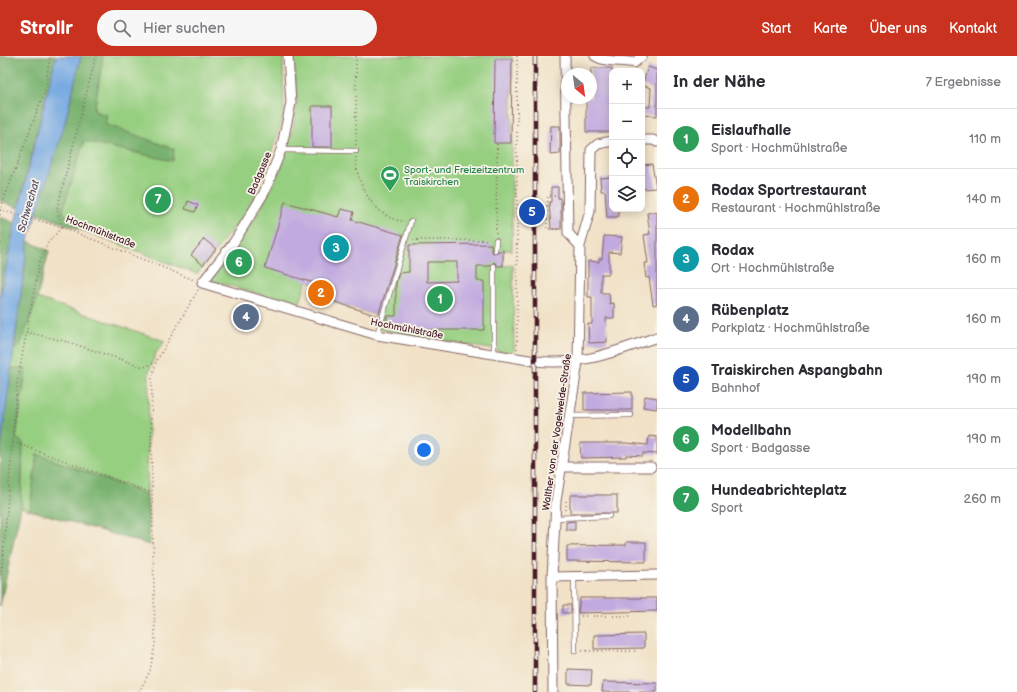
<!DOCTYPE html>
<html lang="de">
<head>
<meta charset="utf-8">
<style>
  :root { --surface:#fff; --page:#f7f7f7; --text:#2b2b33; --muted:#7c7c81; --line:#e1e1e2; --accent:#c8321e }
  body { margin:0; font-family:"Balsamiq Sans",sans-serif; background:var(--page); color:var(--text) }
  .controls { position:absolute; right:12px; top:12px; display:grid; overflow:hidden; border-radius:8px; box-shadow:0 2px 10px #0003 }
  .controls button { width:36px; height:36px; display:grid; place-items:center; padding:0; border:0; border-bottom:1px solid var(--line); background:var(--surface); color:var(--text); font:20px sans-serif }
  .compass { position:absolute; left:561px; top:12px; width:36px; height:36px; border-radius:50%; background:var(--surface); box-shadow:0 2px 10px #0003; rotate:151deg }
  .you { position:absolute; left:424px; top:394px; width:14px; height:14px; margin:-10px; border:3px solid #fff; border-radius:50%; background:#1a73e8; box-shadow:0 0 0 6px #1a73e833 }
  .badge { display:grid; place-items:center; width:26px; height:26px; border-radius:50%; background:var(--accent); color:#fff; font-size:13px; font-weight:700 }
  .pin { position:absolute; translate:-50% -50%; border:2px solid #fff; box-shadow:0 1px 4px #0006 }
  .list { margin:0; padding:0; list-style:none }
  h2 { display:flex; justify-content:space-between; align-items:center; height:52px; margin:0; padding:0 16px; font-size:17px }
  h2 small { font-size:13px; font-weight:400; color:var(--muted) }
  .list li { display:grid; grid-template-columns:26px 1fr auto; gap:12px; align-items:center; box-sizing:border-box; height:60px; padding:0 16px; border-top:1px solid var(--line) }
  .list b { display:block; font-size:15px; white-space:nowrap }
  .list p { margin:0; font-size:13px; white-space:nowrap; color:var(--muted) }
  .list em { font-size:13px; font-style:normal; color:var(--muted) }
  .icon { flex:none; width:22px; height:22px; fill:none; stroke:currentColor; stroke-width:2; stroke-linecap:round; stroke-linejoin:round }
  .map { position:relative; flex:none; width:657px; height:636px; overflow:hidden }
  header { display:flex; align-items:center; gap:24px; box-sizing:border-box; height:56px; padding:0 20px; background:var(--accent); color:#fff }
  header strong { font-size:19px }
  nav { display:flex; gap:22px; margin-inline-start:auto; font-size:14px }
  .search { width:280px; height:36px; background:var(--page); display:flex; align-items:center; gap:10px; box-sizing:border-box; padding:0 14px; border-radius:22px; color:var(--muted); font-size:15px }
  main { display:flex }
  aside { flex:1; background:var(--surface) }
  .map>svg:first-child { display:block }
  .green { fill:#97cf81; stroke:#707756 }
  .forest { fill:#79b26f; stroke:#62684d }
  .water { fill:#76a9e2; stroke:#606486 }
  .building { fill:#c1aadf; fill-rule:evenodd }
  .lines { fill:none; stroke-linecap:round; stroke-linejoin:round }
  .service-casing { stroke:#846362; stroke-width:6 }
  .minor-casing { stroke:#846362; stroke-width:11 }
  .path { stroke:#846362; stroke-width:1.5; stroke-dasharray:1 3; stroke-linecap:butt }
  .service { stroke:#fff; stroke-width:4.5 }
  .minor { stroke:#fff; stroke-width:9 }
  .rail-casing { stroke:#4a1f2b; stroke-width:4.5 }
  .rail { stroke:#f7f3e8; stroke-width:3; stroke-dasharray:9; stroke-linecap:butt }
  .labels { text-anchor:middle; stroke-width:3.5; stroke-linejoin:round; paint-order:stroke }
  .leisure-label { font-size:10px; fill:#27864d; stroke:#f7f3e8; text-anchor:start }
  .street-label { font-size:10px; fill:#4a1f2b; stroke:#f7f3e8 }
  .water-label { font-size:11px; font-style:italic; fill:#594f6b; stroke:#f7f3e8 }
</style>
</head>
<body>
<header>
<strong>Strollr</strong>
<div class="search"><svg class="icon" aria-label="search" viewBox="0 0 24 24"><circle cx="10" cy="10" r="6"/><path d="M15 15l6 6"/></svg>Hier suchen</div>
<nav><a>Start</a><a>Karte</a><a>Über uns</a><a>Kontakt</a></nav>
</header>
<main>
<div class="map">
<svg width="657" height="636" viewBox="0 0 657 636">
  <rect width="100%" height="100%" fill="#f7f3e8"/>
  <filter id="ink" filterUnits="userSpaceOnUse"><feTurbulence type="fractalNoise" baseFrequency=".025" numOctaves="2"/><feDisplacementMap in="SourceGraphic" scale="8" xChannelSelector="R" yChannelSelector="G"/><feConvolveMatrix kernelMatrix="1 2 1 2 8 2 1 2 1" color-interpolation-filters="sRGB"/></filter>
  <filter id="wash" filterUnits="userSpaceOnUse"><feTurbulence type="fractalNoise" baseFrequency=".012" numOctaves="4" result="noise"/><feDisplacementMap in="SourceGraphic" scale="16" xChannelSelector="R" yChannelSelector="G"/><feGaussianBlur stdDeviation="0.9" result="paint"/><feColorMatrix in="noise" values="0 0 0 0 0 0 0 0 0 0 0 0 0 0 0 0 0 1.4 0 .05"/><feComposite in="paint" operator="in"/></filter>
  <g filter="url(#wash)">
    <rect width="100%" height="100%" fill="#f1e2c7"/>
    <path class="green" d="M103,0H283L284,59L268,107L256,134L258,135L245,158L197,218L64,167L61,153L94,55Z
      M293,0H512V194H503V210L513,209L514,294L511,297L497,295V292L491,291L490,293L400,278L377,272L375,271L378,260L311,238L314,227L307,225L299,250L213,225L212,222L256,161L282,110L293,72L297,46Z
      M37,242L165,285L156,297L149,315L147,439L37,398L30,454L21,451L23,387L16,382L26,312H11L14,293L20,289Z"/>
    <path class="forest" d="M0,0H56L18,152L0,145Z
      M81,0H103L94,55L107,59L105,68L174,93L173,105L84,85L63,154L68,164L87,176L36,157L65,67Z
      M0,161L15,167L0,240Z
      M28,185L49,195L37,242L20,289L14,293Z
      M11,312H26L16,382L23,387L21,451L0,550V398Z
      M37,398L147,439L150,489L30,454Z"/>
    <path class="water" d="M56,0H81L65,67L28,185L0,398V240L15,167Z"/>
    <g id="blocks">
      <path class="building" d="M495,3H512L511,87H494Z
        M648,11L657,14V60L643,59L644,51H650L651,32L642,29Z
        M591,12H612V76H586V42H591Z
        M312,50H332V91H312Z
        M551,70H560V98L550,99Z
        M652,108L656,132L642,133V109Z
        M612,121V153H618V161H607L605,135H601L600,122Z
        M551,131H558V142H560L561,146V173H551L549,146H551Z
        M188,145L198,149L195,156L185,153Z
        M285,146L338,161L341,153L354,156L352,164L403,179L378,260L311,238L314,227L265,212Z
        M657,156V248L653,249L649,221L646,222L644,207H648L644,179L650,178L647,157Z
        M604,180L622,181L620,197L609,196V218H601V237H609L610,248L614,247V262H606L607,286L589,287L588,268H592V241H588V205L599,206V203H602Z
        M204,183L216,193L203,209L191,199Z
        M491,188V194L493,197L503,194V210H498L494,206L490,210H477V225H484V274H398L385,270L387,260H396V227L399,217L409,216V189ZM427,206H457V225L427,226Z
        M632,336V354H584V337Z
        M645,340L657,342V353L643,351Z
        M649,380L657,381V398L643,397V400L626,399V401L581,402L580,387H626L648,389Z
        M570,439H617V457H570Z
        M575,465V474H566V466Z
        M626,486H646V506L567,505V490L626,489Z
        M580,542H657V555L578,557Z
        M563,549H571V557H563Z
        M644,578V592L594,593V579Z
        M568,613L592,614L591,629L568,628Z
        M603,626L657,627V636H602Z"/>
    </g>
  </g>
  <g filter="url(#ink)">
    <use href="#blocks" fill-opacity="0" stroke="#846362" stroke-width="1"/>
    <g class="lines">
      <defs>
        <path id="service" d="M281,94L356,95
          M495,194L496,184
          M377,279L411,165
          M494,299V210
          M569,360L631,359
          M555,462L609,460
          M574,521L575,595"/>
        <path id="minor" d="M288,0L291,47L281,94L264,137L234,186L202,227L377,279L535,305C582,310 614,296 657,281
          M565,0L568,177L580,190
          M595,0C606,7 622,4 634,7
          M634,7L642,0
          M642,84H653L657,86
          M562,411H651
          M552,521L657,519
          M553,636L552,521L556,445L578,306L580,190L590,155L591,94L598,88L612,85"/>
      </defs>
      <use href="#service" class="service-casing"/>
      <use href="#minor" class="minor-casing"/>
      <path class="path" d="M356,0V89
        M356,101C355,127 376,165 405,165
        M532,151H547L548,140H558
        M547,151V173H558
        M0,154L62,171L194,224
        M0,159V154L45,34L50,0
        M62,171L57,153L96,0
        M496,177L497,87
        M413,184H489
        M26,276L68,286L144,311L156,306
        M517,293V0
        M13,386L152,437
        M566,454V444
        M0,519L3,504L17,328L39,208L47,188L62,171
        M581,560H633
        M582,595H636
        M139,636L150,615L155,588L151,380L152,322L156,306L198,234"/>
      <use href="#service" class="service"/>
      <use href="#minor" class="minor"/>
      <defs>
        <path id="rail" d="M535,0V636"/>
      </defs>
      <use href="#rail" class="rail-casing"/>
      <use href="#rail" class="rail"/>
    </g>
  </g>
  <defs>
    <symbol id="stadium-pin" viewBox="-11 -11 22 30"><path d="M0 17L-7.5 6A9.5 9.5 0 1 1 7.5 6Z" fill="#2e9e5b" stroke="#f7f3e8"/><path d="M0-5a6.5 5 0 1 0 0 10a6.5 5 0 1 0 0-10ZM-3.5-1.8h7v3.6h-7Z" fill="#fff"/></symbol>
  </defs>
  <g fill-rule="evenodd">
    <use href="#stadium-pin" x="379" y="108" width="22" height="30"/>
  </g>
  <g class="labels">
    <g class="leisure-label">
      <text x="404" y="117">Sport- und Freizeitzentrum<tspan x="404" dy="12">Traiskirchen</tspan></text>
    </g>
    <g class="street-label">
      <text transform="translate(259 117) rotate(-67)" y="4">Badgasse</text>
      <text transform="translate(101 175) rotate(21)" y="4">Hochmühlstraße</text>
      <text transform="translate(407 272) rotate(11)" y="4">Hochmühlstraße</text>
      <text transform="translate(556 376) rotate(-82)" y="4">Walther von der Vogelweide-Straße</text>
    </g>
    <g class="water-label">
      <text transform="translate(28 150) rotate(-74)" y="4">Schwechat</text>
    </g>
  </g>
</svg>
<div class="controls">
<button>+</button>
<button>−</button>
<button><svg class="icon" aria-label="locate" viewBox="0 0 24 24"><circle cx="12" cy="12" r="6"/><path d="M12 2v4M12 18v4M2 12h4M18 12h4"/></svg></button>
<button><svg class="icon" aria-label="layers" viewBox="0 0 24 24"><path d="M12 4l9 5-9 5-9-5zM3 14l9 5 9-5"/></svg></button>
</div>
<svg class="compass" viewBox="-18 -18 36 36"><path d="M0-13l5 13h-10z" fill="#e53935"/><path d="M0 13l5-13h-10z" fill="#7c7c81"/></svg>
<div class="you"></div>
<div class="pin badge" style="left:440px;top:243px;background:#2e9e5b">1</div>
<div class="pin badge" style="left:321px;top:237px;background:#e8710a">2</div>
<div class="pin badge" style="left:336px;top:192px;background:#0f9aa8">3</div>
<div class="pin badge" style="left:246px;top:261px;background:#5c6f8a">4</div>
<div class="pin badge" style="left:532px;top:156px;background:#1a4fb4">5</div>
<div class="pin badge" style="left:239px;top:206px;background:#2e9e5b">6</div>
<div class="pin badge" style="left:158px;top:144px;background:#2e9e5b">7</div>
</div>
<aside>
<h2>In der Nähe<small>7 Ergebnisse</small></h2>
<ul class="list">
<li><span class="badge" style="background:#2e9e5b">1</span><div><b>Eislaufhalle</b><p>Sport · Hochmühlstraße</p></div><em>110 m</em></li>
<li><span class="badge" style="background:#e8710a">2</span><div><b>Rodax Sportrestaurant</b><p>Restaurant · Hochmühlstraße</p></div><em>140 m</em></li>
<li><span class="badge" style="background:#0f9aa8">3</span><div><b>Rodax</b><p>Ort · Hochmühlstraße</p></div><em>160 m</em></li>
<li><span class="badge" style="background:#5c6f8a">4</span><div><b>Rübenplatz</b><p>Parkplatz · Hochmühlstraße</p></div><em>160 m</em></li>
<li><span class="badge" style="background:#1a4fb4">5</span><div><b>Traiskirchen Aspangbahn</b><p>Bahnhof</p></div><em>190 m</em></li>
<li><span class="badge" style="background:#2e9e5b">6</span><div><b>Modellbahn</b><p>Sport · Badgasse</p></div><em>190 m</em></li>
<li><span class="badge" style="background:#2e9e5b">7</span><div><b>Hundeabrichteplatz</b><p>Sport</p></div><em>260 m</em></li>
</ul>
</aside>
</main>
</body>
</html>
